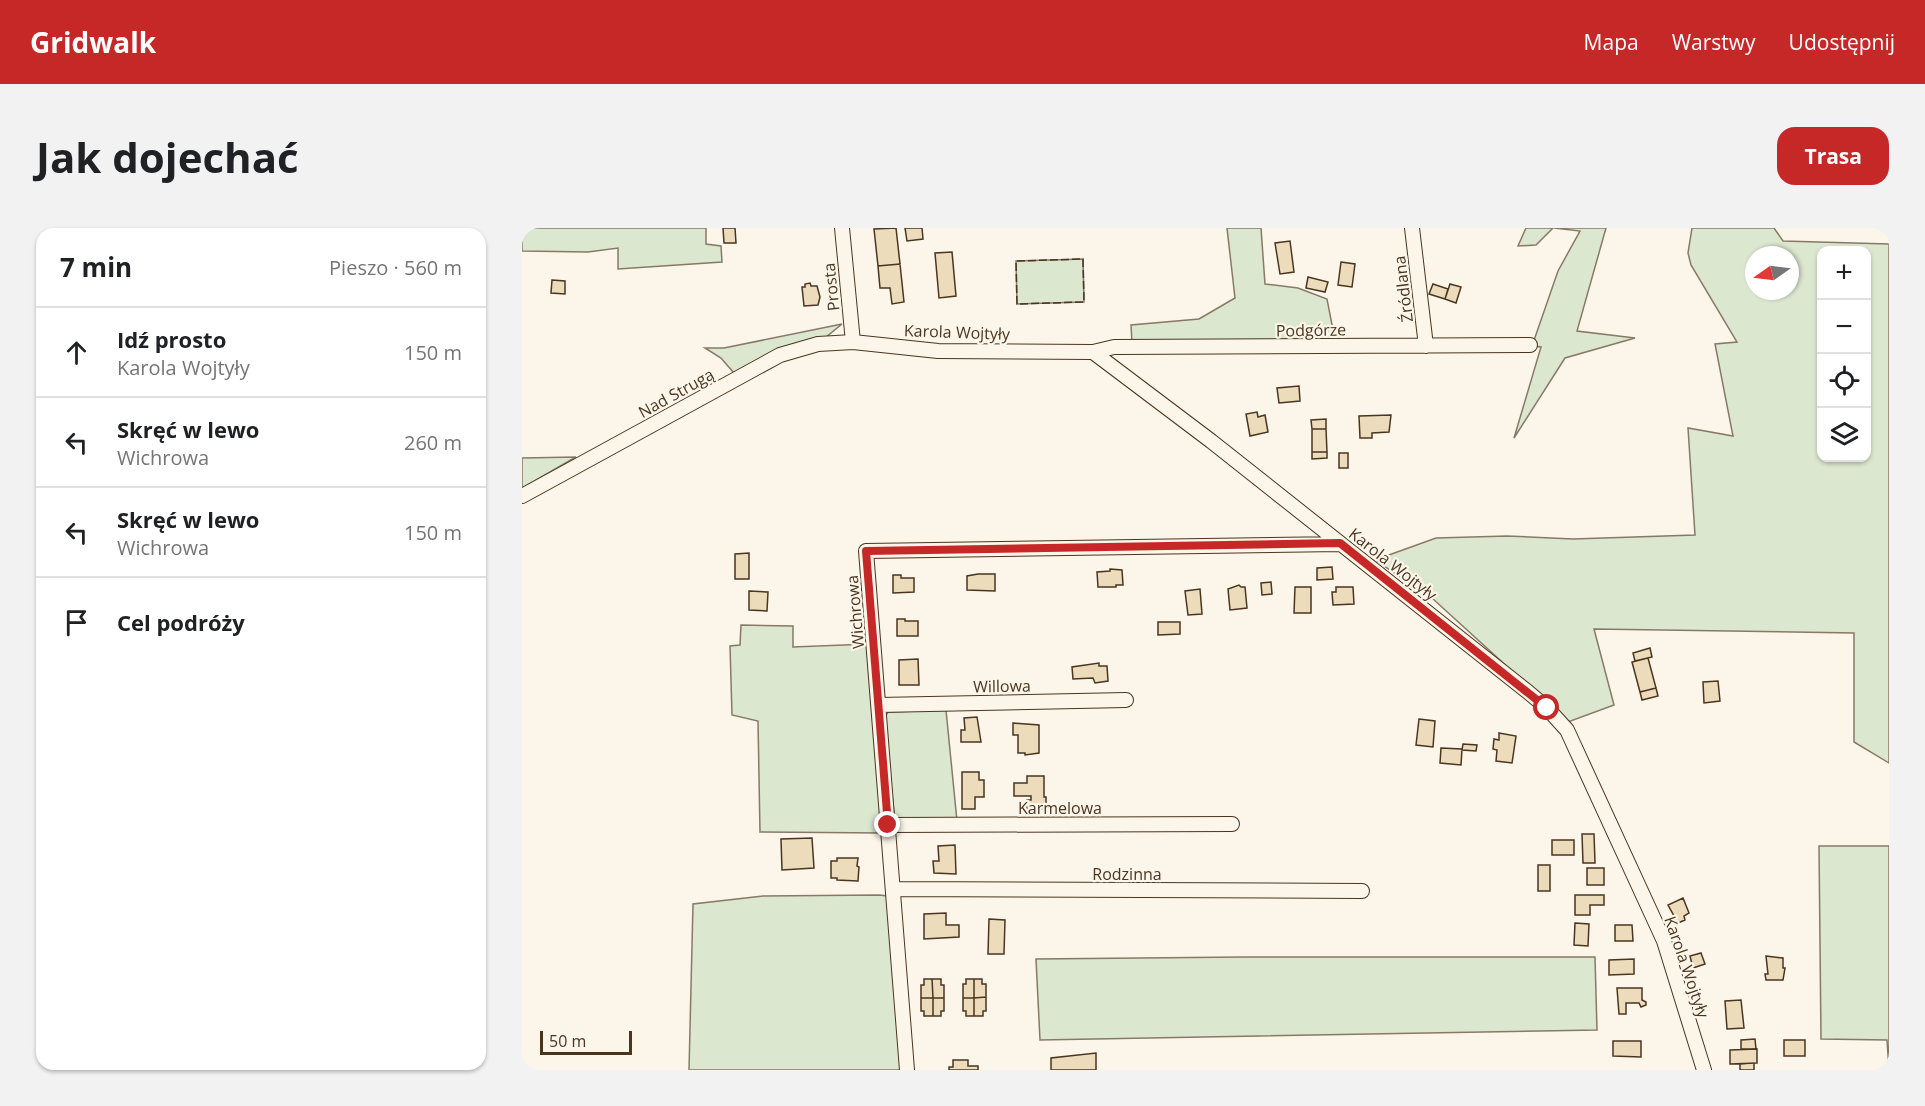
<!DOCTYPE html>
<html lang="pl">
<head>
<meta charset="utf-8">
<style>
  :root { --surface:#fff; --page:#f2f2f2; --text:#202124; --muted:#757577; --line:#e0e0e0; --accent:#c62828 }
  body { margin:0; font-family:"Open Sans",sans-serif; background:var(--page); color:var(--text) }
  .controls { position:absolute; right:18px; top:18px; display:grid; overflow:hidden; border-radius:12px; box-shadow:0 2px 4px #0004 }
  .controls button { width:54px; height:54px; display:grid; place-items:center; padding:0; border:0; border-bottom:2px solid var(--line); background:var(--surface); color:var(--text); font:30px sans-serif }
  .compass { position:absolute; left:1223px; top:18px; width:54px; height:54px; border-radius:50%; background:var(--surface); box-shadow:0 2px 4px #0004; rotate:256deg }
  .scale { position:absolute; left:18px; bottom:15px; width:92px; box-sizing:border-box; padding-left:6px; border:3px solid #4a3520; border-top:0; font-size:16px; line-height:21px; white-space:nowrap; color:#4a3520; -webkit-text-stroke:4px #fbf6e9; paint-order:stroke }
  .stop { position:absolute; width:18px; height:18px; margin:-14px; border:4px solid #c62828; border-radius:50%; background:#fff }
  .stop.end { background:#c62828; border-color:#fff; box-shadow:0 2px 6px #0008 }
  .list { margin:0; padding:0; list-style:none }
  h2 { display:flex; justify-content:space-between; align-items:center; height:78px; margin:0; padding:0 24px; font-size:26px }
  h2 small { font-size:20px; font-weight:400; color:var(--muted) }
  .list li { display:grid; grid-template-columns:39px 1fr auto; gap:18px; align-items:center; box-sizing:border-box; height:90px; padding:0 24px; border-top:2px solid var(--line) }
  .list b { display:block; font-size:22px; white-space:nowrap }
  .list p { margin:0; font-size:20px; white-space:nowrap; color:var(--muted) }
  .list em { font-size:20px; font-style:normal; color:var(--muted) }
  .icon { flex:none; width:33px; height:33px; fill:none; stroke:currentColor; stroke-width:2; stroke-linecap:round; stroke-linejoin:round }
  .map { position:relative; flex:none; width:1367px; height:842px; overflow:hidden; border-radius:18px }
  header { display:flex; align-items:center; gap:36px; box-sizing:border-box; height:84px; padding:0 30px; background:var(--accent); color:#fff }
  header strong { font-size:28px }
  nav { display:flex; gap:33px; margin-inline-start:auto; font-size:21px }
  .intro { display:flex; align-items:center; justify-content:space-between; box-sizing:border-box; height:144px; padding:0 36px }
  h1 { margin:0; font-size:42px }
  .button { padding:15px 27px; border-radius:18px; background:var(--accent); color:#fff; font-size:21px; font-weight:700 }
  main { display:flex; gap:36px; padding:0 36px }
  aside { flex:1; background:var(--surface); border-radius:18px; box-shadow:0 2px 4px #0004 }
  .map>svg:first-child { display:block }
  .green { fill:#dce7d0; stroke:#887966; stroke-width:1.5; fill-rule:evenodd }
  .building { fill:#ecdcbc; stroke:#4a3520; stroke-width:1.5 }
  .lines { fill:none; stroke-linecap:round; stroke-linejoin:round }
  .minor-casing { stroke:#4a3520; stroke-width:16 }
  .minor { stroke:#fbf6e9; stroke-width:14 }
  .fence { stroke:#4a3520; stroke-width:1.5; stroke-dasharray:8 3; stroke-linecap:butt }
  .route { stroke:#c62828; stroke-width:8 }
  .labels { text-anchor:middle; stroke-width:4.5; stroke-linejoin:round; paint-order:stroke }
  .street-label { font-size:16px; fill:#4a3520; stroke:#fbf6e9 }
</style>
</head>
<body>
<header>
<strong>Gridwalk</strong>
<nav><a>Mapa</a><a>Warstwy</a><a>Udostępnij</a></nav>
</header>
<div class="intro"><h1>Jak dojechać</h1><a class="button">Trasa</a></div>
<main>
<aside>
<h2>7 min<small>Pieszo · 560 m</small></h2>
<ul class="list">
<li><svg class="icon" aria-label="ahead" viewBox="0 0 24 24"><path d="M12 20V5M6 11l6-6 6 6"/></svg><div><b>Idź prosto</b><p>Karola Wojtyły</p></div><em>150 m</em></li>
<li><svg class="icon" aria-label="left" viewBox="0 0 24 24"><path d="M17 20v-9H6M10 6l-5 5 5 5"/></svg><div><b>Skręć w lewo</b><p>Wichrowa</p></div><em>260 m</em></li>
<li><svg class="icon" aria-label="left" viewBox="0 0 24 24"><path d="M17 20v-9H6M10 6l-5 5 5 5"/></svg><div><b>Skręć w lewo</b><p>Wichrowa</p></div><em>150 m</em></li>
<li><svg class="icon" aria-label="arrive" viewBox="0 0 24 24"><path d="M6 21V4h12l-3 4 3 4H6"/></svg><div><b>Cel podróży</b></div></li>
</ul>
</aside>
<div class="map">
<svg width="1367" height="842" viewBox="0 0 1367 842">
  <rect width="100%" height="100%" fill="#fbf6e9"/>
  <path class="green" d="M0,0H184V16L199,18L200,34L96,41V20L66,24L0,23Z
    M705,0H739L743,56L776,60L805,71L813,112L610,115L609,97L677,91L713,70Z
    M1004,0H1031L1014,17L996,18Z
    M1032,0H1084L1055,103L1113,110L1043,130L992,210L1019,119L1010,118L1036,43L1058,3Z
    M1170,0H1252L1261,13L1367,16V535L1332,514V405L1072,401L1092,477L1046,494L910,370L853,332L914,310L985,308L1051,311L1173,307L1166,200L1211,208L1193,116L1215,114L1169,37L1166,25ZM1300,22H1344V230H1300ZM1232,27H1268V63H1232Z
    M561,31L562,74L495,76L494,33Z
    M320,96L304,109L212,145L199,130L183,120H202Z
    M54,229L0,260V230Z
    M219,397L271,398V419L347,416L361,605L238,604L236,493L210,487L208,418L218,417Z
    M424,482L435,593H373L362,492L366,484Z
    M1297,618H1367V842L1365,812L1299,811Z
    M357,667L366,668L379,842H167L171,676L241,668Z
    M722,729H1073L1075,802L518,812L514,731Z"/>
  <path class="building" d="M201,0H213L214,15H202Z
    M374,0L378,36L356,38L352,1Z
    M383,0H400L401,11L385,13Z
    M768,13L772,44L758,46L753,15Z
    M430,24L434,68L417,70L413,25Z
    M819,34L833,36L830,59L816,57Z
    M378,36L382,74L370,76L368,60H358L356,38Z
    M786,49L806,54L803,64L784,60Z
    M30,52L43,53V66L29,65Z
    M288,55L289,58H295L298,69L296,77L282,78L280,59H283V56Z
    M911,56L926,61L923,71L907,66Z
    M928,56L939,59L934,75L923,71Z
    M777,158L778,173L757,175L755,160Z
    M735,184L736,189L743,187L746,204L728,208L724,186Z
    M869,187L867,204L850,205V210H838L837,188Z
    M804,191V201H790L789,192Z
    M790,201H804L805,224H790Z
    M790,224H805V230L790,231Z
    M817,225H826V240H817Z
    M227,325V351H213V326Z
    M810,339L811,351L795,352V340Z
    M588,341L600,342L601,357H594V359H576L575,344L588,343Z
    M456,346H473V363L445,362V348Z
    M371,347H379V350H392V364L371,365Z
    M749,354L750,366L740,367L739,355Z
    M717,357L719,359H723L725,380L708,382L706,361Z
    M773,359H789V385H772Z
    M814,359H831L832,376L811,377L810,364H814Z
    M678,361L680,386L666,387L663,363Z
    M227,363L246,364L245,383L227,382Z
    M375,391H383V393H396V408H375Z
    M636,394H658V406L636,407Z
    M1128,420L1130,429L1113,433L1111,425Z
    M1126,430L1134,460L1118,464L1110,434Z
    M396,431L397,457H377V432Z
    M577,435V438H585L586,453L573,455L571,450L551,451L550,439Z
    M1196,453L1198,473L1182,475L1181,454Z
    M1134,460L1136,468L1120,472L1118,464Z
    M455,489L459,514H439V502H443L442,490Z
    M897,491L913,493L911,519L894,517Z
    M491,495L517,497V525L503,527V525H496V507H491Z
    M977,505L994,508L990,535L974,533L975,522L971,521L972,511L977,512Z
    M941,516L955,517L954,523L940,522Z
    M919,520L940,521L939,537L918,535Z
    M440,544H457V552H462V569H453V581H440Z
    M505,548H522V569H524V579L522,581H505V572H509V568H492V555H505Z
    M1060,606H1072L1073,635H1061Z
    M290,610L292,640L260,642L259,611Z
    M1030,612H1052V627H1030Z
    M433,617L434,646L412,645L411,633H417L416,618Z
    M315,630H336L335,638L337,639L336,653L315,652V650H309V633H315Z
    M1016,637H1028V663H1016Z
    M1065,640H1082V657H1065Z
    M1053,667H1082V677H1068V687H1053Z
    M1161,670L1167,685L1162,688L1163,692L1156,695L1146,677Z
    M424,685V697H437V709L402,711V686Z
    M467,691L483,692L482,726H466Z
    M1053,695L1067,696L1066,718L1052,717Z
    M1093,697H1110L1111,713H1093Z
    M1179,725L1183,736L1171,740L1168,728Z
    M1244,728L1261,730V740H1263L1261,752H1244L1243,746H1246Z
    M1112,731V746L1087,747V732Z
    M402,751H410L411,770H399V757H402Z
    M410,751H419V757H422V770H411Z
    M444,751H452V770H441V756H444Z
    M452,751H460V756H464V769L452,770Z
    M1095,760H1120V772L1124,774V777L1119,779L1117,775H1104V786H1097Z
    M464,769V783H461V788H452V770Z
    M399,770H411V788H402V783H399Z
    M411,770H422V783H419V788H411Z
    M441,770H452V788H444V783H441Z
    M1219,772L1222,800L1205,801L1203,773Z
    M1233,811L1234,821H1219V812Z
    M1262,812H1283V828H1262Z
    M1091,813H1119V829L1091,828Z
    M1235,821V835L1208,836V822Z
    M574,825V842H529V830Z
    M431,832H446V838H456V842H427V839H431Z
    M1232,835V842H1218V836Z"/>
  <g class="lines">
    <defs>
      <path id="minor" d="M320,0L331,114
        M890,0L904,118
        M571,124L592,119L1008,117
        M0,268L258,127L296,116L331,114L416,123L571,124L689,213L1006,464L1025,480L1045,502L1142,713L1182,842
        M357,477L604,472
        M366,597L710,596
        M371,661L840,663
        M385,842L344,323L818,316"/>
    </defs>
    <use href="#minor" class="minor-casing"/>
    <use href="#minor" class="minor"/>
    <path class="fence" d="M561,31L562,74L495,76L494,33Z"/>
  </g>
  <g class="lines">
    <path class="route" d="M366,597L344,323L818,315L1025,480"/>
  </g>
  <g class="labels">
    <g class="street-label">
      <text transform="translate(309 59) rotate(-96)" y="6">Prosta</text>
      <text transform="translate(881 61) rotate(-97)" y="6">Źródlana</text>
      <text transform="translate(789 102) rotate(-1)" y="6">Podgórze</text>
      <text transform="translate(435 104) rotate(2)" y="6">Karola Wojtyły</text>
      <text transform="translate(154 165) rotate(-29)" y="6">Nad Strugą</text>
      <text transform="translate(871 336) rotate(38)" y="6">Karola Wojtyły</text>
      <text transform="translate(333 384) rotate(-95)" y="6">Wichrowa</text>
      <text transform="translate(480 458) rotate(-1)" y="6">Willowa</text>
      <text x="538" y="586">Karmelowa</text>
      <text x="605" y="652">Rodzinna</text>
      <text transform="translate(1165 739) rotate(71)" y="6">Karola Wojtyły</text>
    </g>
  </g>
</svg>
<div class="controls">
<button>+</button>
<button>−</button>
<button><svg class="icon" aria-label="locate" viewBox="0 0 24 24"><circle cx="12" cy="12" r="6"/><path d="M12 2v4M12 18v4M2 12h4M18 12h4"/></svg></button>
<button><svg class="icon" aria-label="layers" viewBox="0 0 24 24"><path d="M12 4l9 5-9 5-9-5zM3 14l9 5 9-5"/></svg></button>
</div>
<svg class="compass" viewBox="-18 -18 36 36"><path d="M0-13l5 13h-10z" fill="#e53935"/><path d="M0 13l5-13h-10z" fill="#757577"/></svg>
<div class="scale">50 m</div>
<div class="stop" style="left:1025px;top:480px"></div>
<div class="stop end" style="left:366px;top:597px"></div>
</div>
</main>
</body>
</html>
